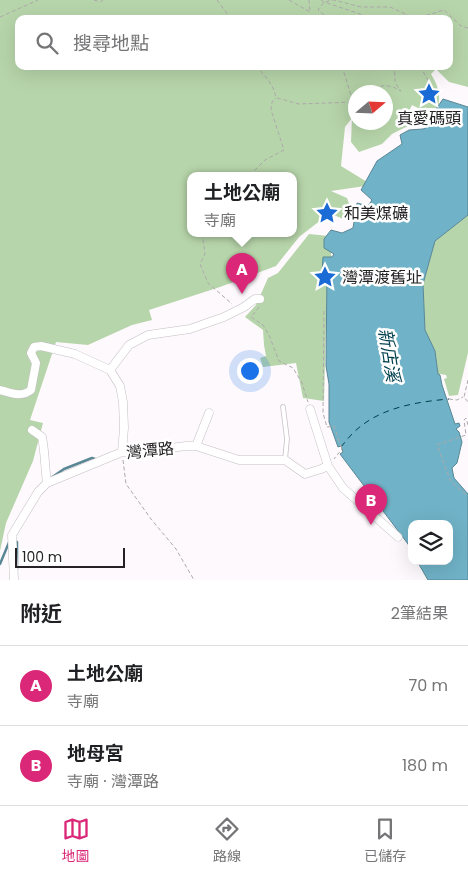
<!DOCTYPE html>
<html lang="zh-TW">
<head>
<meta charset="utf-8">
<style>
  :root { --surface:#fff; --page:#f6f6f6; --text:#202124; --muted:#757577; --line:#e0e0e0; --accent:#db2777 }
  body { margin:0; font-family:Poppins,"Noto Sans TC",sans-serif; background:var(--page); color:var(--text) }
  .controls { position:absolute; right:15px; bottom:15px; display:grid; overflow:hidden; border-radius:10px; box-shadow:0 5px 20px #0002 }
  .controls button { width:45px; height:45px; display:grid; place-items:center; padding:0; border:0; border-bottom:1px solid var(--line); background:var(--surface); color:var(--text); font:25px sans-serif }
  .compass { position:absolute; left:348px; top:85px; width:45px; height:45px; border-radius:50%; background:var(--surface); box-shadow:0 5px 20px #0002; rotate:71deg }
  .scale { position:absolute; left:15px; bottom:12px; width:110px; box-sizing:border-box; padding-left:5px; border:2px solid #242224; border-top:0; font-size:14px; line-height:18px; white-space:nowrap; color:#242224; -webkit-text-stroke:4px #fff; paint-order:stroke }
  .you { position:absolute; left:249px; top:370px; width:18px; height:18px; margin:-12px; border:4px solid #fff; border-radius:50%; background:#1a73e8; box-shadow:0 0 0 8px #1a73e833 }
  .badge { display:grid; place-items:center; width:32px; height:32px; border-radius:50%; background:var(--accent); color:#fff; font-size:16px; font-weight:700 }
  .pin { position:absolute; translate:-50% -41px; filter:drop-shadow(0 1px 2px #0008) }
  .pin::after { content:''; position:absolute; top:26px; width:18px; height:15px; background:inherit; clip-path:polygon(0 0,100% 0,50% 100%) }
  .popup { position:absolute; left:187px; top:172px; width:110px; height:65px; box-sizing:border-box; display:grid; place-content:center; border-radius:10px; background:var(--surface); filter:drop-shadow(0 1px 4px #0005); font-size:16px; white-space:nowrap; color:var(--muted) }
  .popup b { font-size:19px; color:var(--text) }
  .popup::after { content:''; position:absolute; left:50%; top:100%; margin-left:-10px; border:10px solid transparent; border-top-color:var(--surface) }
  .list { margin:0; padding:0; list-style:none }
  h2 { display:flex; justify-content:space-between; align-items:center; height:65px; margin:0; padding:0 20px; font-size:21px }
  h2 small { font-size:16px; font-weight:400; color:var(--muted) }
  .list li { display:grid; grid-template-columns:32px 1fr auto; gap:15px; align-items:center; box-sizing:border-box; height:80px; padding:0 20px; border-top:1px solid var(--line) }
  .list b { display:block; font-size:19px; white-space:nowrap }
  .list p { margin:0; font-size:16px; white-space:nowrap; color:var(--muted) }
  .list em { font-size:16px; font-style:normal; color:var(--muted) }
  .icon { flex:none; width:28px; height:28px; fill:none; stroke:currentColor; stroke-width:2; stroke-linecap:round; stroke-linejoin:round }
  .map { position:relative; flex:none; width:468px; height:580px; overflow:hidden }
  .search { position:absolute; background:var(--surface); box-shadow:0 5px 20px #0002; left:15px; right:15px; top:15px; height:55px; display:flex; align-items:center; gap:12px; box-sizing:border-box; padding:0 18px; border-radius:10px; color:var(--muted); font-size:19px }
  .sheet { height:225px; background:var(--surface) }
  nav { display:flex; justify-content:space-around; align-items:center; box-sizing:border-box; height:70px; border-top:1px solid var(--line); background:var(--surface); font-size:14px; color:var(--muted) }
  nav a { display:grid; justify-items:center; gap:2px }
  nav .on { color:var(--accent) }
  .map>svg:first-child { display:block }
  .green { fill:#b7d5aa; fill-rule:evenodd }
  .water { fill:#70b2c7; stroke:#598796 }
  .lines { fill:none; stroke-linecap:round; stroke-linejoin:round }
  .stream { stroke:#598796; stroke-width:2.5 }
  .ferry { stroke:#003f4e; stroke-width:1; stroke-dasharray:6 5; stroke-linecap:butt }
  .lane-casing { stroke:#c4bfc3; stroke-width:5.5 }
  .street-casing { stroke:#c4bfc3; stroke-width:9 }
  .path { stroke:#ada9ac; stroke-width:1; stroke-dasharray:4 2.5; stroke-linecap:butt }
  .lane { stroke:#fff; stroke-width:4 }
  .street { stroke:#fff; stroke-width:8 }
  .labels { text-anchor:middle; stroke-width:5; stroke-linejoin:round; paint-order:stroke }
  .poi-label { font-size:16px; fill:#242224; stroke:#fff; text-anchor:start }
  .street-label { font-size:16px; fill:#242224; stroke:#fff }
  .water-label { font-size:18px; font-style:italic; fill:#003f4e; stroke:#fff }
</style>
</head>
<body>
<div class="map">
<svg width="468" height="580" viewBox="0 0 468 580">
  <rect width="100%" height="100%" fill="#fef9fd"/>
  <path class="green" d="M0,0H468V87L449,82L436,69L431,74C438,86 441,93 438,108H418L412,105L408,113L406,124L408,126L392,134L382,144L359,152L351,142L352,118L345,127L341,166L372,185L331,191L347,198L352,212L346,220L326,212L321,220L299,237L276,266L220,287L149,310L152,320L132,325L88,345L56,342L30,420L43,423L33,461L6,523L0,551ZM19,19H449V66H19ZM356,92H386V122H356ZM191,175H293V233H191Z
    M468,215V353L458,395L449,396L444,379L447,378L446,375L440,374V375L438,374L435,351L425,330L423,284L435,241Z
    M309,234L329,236L333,271L327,284L324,401L303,398L296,363L263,367L260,358L266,356L264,345L263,330L245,317L256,305L268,278L278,273Z"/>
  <path class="water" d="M443,99L468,107V215L435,241L423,284L425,330L435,351L438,374L440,375L442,385L455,424L459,423L460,426L456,429L459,432L462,442L457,463L452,468L454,478L468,494V580H428L417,561H449V524H412V551L408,544L340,454L343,452L341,446L338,447L329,422V384L326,366L327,272H322L323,257H332L334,254L324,248V239L331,230L342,233L353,228L357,203L368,206L372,200L361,190L377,161L402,144L400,135L409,130L423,129L433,125L437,117L436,109Z"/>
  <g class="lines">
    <path class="stream" d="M48,480L64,469L92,458L95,459L96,461
      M0,564L10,540
      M17,569V542"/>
    <path class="ferry" d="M341,447C345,442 349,437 354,432C379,408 415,402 449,399"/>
    <defs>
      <path id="lane" d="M283,407L287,439L285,460"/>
      <path id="street" d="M110,370L129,345L148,335L190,329L224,317L244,307L255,299H260
        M0,390C11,393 21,398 31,390L36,363L31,353L34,347L41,346L75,354L110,370L120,386L123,402L124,428L122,452
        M310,409L328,466L343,488L398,537
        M32,430L42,437C45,452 45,468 47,483
        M196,446L209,413
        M14,580L12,535L38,492L47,483L122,452L130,453L186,446H196L239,460H285L305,474L321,469L328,466"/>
    </defs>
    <use href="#lane" class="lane-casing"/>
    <use href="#street" class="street-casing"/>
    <path class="path" d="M94,0L100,2L103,0
      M217,0L231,19
      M289,0L310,12L309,0
      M321,0L324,2L360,14L368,19
      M0,17L38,0
      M329,19L318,10L324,2L334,0L361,7H390L412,17L418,18L444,10L461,26L468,28
      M256,66C265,76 273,84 276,97
      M342,66L353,102
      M420,66L429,82L426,85L435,95V98
      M368,92L367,86C375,88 384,84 393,87C396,88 398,90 401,91C392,80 396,79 394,66
      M277,98L299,104L356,102
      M250,175L265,160L284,150L271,110L272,102L276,98
      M202,233L205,254L200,264L208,283L232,304
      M259,307L251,317L263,325L269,335L279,361L293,368L302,383L308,402
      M324,311L323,413L327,427
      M468,380L464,397L468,402
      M449,399L457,400L463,397
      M468,425L466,418L464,420L466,435L437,445L451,482L468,496
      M327,427L334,426L341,447V445L342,449L334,459
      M123,460L126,484L151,519L176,549L194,580"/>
    <use href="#lane" class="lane"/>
    <use href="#street" class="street"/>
  </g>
  <defs>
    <symbol id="sight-bare" viewBox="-9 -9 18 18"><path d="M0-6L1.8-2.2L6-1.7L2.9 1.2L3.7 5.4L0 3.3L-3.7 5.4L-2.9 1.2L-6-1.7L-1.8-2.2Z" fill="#1a6bd5" stroke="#fff" stroke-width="2.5" paint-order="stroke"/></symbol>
  </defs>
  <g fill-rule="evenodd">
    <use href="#sight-bare" x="413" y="78" width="32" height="32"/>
    <use href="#sight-bare" x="311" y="197" width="32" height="32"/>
    <use href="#sight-bare" x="309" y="261" width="32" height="32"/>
  </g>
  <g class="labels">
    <g class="poi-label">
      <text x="429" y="124" text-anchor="middle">真愛碼頭</text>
      <text x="344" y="219">和美煤礦</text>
      <text x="342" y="283">灣潭渡舊址</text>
    </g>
    <g class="street-label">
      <text transform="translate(150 450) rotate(-6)" y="6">灣潭路</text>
    </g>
    <g class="water-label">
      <text transform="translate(389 355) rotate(81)" y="6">新店溪</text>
    </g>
  </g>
</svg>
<div class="controls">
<button><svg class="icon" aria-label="layers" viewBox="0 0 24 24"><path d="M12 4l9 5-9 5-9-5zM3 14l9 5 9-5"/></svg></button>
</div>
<svg class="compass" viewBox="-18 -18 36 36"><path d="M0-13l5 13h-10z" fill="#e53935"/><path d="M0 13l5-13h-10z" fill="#757577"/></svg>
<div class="scale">100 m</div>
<div class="you"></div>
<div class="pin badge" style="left:242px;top:294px">A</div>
<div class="popup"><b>土地公廟</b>寺廟</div>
<div class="pin badge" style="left:371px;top:525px">B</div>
<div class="search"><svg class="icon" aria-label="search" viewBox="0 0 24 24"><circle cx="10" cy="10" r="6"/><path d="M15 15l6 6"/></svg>搜尋地點</div>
</div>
<section class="sheet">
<h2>附近<small>2筆結果</small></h2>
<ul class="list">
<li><span class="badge">A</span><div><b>土地公廟</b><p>寺廟</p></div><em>70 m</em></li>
<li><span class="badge">B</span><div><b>地母宮</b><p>寺廟 · 灣潭路</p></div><em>180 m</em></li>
</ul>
</section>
<nav>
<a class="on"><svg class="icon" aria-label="map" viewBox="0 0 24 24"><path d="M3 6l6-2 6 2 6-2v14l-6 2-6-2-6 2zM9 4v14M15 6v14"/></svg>地圖</a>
<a><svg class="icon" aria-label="directions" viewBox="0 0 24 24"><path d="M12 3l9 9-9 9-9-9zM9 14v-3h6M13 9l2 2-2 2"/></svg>路線</a>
<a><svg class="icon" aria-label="saved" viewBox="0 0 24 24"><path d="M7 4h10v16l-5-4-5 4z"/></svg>已儲存</a>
</nav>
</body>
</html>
